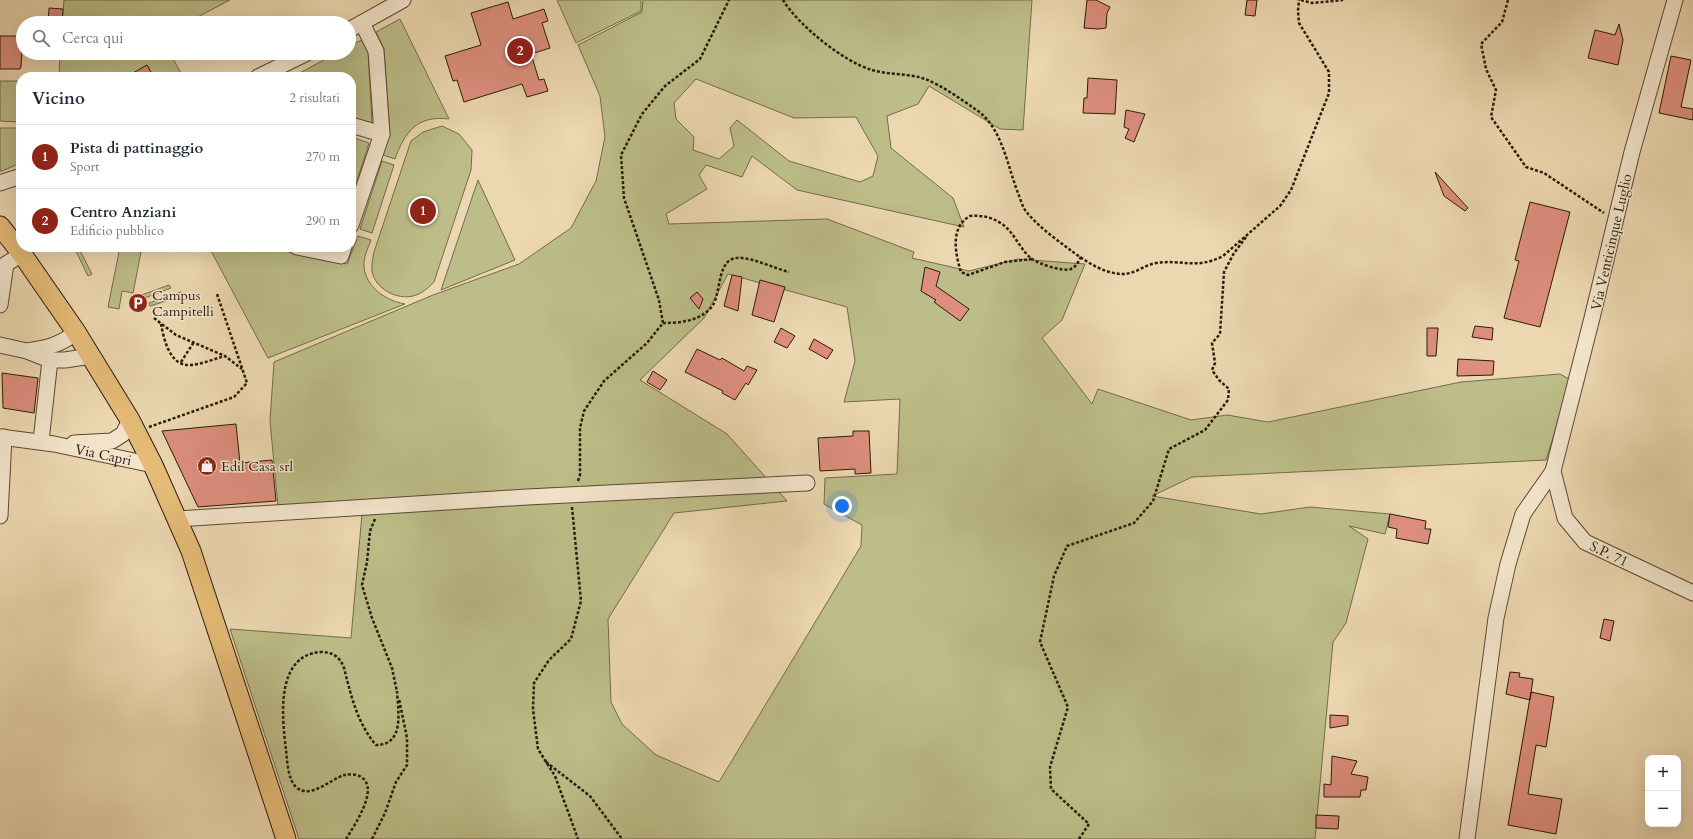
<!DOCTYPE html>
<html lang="it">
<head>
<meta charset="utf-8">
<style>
  :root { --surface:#fff; --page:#f6f6f7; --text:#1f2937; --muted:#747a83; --line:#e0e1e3; --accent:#8f2418 }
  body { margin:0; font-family:Cardo,serif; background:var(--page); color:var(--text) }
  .controls { position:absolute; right:12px; bottom:12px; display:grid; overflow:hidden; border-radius:8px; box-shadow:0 4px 16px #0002 }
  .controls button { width:36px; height:36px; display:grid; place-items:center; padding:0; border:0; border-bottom:1px solid var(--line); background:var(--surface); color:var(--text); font:20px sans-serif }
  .you { position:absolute; left:842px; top:506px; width:14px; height:14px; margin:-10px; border:3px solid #fff; border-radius:50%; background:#1a73e8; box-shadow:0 0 0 6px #1a73e833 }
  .badge { display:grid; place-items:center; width:26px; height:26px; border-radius:50%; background:var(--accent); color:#fff; font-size:13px; font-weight:700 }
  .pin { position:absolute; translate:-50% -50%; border:2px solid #fff; box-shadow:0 1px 4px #0006 }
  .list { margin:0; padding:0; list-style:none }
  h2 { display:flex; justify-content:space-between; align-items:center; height:52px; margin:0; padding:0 16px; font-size:17px }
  h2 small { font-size:13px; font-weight:400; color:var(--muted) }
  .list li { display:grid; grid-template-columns:26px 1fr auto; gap:12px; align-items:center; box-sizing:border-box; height:64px; padding:0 16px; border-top:1px solid var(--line) }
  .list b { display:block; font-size:15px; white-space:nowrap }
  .list p { margin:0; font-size:13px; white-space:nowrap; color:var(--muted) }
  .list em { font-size:13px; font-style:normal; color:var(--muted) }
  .icon { flex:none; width:22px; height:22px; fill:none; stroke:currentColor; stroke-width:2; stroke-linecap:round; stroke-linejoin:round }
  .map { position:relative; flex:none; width:1693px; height:839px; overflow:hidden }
  .search { position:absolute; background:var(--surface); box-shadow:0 4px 16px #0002; left:16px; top:16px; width:340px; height:44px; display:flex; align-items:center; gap:10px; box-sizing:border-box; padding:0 14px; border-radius:22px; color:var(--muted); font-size:15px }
  .panel { position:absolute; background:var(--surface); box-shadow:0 4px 16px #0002; left:16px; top:72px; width:340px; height:180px; border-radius:16px }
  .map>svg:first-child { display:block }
  .green { fill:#bcbd88; stroke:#736c4a; fill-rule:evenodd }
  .building { fill:#dd8e7e; stroke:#2a1b0b }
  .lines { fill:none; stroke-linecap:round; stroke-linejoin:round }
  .minor-casing { stroke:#5a4a34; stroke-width:17 }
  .major-casing { stroke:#2a1b0b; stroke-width:21 }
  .path { stroke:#2a1b0b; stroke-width:2.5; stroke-dasharray:3 2; stroke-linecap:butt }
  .minor { stroke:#f3e5cc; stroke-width:15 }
  .major { stroke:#e6bc78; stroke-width:19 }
  .labels { text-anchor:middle; stroke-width:3; stroke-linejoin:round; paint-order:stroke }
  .street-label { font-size:14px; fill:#2a1b0b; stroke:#f3e5cc }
  .poi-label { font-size:14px; fill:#2a1b0b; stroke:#f3e5cc; text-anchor:start }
</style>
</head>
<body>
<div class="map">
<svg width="1693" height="839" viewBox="0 0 1693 839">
  <rect width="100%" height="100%" fill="#ecd7b0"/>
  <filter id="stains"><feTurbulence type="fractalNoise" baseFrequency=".005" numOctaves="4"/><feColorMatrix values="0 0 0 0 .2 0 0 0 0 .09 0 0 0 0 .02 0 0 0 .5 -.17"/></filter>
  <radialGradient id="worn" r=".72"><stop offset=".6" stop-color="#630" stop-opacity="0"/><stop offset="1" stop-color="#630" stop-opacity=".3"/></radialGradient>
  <path class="green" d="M64,0H230L186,23H62Z
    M557,0H641V11L576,43Z
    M643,0H1032L1023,130L1000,129L929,86L918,104L887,116L891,148L953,198L964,227L797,190L752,156L742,177L706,165L699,175L707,189L666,214L669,224L827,219L914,252L912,258L969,271L1018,259L1085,264L1062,320L1042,338L1092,404L1098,389L1191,420L1227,415L1268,422L1461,382L1560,374L1571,380L1546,460L1192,477L1152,496L1261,514L1310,507L1390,514L1385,534L1349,526L1368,539L1346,623L1333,642L1315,839H299L230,629L351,638L362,514L279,517L270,421L274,362L433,295L519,264L571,228L596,181L605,137L600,96L578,45L642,12ZM696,79L794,118L856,117L878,156L873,176L860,182L789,161L737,120L730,128L734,146L719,159L693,150L694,137L676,119L674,103ZM728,274L847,307L855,361L844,402L900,399L897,474L825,478L824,504L862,525L861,546L719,782L656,755L622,724L611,702L608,619L674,513L787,501L727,434L640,380L704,318Z
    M400,19L449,119C418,115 405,131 395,159L383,155L390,133L384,49L376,32Z
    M362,40L368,51L372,124L351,118V77H297L296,75L337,53H349V46Z
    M60,53H170L183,77H59Z
    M0,81H21V122L0,121Z
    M442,126L459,134L472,150L471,170L434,282C428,288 422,294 413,296C397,300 375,289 372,271C371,266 373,258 374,252L411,141L423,132Z
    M0,128H21V163L2,171H0Z
    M351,137L369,143L351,199Z
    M382,161L394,165L372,233L360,229Z
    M478,180L515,260L441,290Z
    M358,236L371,240C368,248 363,258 364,267C366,287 386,301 405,304L268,358L209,247H264L347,264Z
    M74,247H78L92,274L88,276Z
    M120,247H142L133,293L122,291L119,309L108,307Z
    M169,285L171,288L137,301L136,297Z
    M181,292L182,296L150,306L149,303Z"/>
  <path class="building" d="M1087,0H1096L1110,7L1107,13L1106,28L1098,29L1084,28Z
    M1247,0H1257L1255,16L1245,15Z
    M508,2L513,19L544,9L548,21L542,23L550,48L531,54L539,80L544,79L548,91L527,97L522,84L464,102L457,80L453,81L445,56L481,45L471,13Z
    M49,8L63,9L62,23H48Z
    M1619,24L1623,40L1618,65L1588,58L1595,30L1615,35Z
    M0,36H23L21,67L20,69H0Z
    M1671,56L1691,60L1681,107L1693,109V120L1659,113Z
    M147,65L152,74L146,77H126Z
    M1088,78L1117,80L1115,114L1083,113L1084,98H1087Z
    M1126,110L1145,114L1134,142L1125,138L1129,129L1124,127Z
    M1435,172L1468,208L1465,211L1444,196Z
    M1530,202L1570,212L1540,327L1504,318L1519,261L1515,260Z
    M925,267L940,272L936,286L969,309L960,321L934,302L936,300L921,291Z
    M732,275L742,277L738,311L724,306Z
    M760,280L785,287L774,322L752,315Z
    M697,292L703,299L699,309L690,298Z
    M1475,326L1493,328L1492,340L1472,337Z
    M781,328L795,336L787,348L774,342Z
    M1427,328H1438L1436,356H1427Z
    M814,339L833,350L827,359L809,349Z
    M697,349L720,360L722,358L744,371L747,366L757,370L748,385L746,383L735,400L722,393L723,391L685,372Z
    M1458,359L1494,361L1493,375L1457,376Z
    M653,371L667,380L660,390L647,382Z
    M2,373L38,378L34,413L3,408Z
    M236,424L240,463L272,460L276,501L198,507L162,431Z
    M853,431H869L871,473L855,474V469L820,471L818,438L853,436Z
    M1390,514L1426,521L1425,529H1431L1428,544L1396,538L1397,529L1388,527Z
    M1604,619L1614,621L1610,641L1600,638Z
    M1510,672L1520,673L1519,677L1533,679L1530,700L1506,694Z
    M1531,692L1554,697L1546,747L1536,745L1528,794L1562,799L1556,834L1508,825Z
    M1330,715L1348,716V725L1330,728Z
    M1332,756L1357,761L1351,774L1368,777L1366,790H1361L1360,797H1324V784L1331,785Z
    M1316,815L1339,816L1338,829L1316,828Z"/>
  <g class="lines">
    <defs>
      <g id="minor">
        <path id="s1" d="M1675,0L1632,152L1592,318L1553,471L1565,518L1585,542L1693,593"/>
        <path d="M349,30L403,0"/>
        <path d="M258,77L307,53"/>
        <path d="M351,125L382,134"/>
        <path d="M0,183L21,176"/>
        <path d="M351,225L382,134L376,51L362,23"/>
        <path d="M297,247L341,256L344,247"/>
        <path d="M0,305L6,264L22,254"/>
        <path d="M0,345L27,351L50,360H65L91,356"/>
        <path d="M27,351C46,348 61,345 76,332"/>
        <path id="s2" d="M0,437L54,444L153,465"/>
        <path d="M41,441L50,360"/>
        <path d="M74,443L112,441L123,434L130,420"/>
        <path d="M0,516L4,437"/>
        <path d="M177,519L527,497L807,483"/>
        <path d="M1467,839L1496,618L1508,564L1523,514L1553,471"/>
      </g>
      <path id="major" d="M0,226L22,254L76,332L130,420L153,465L191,551L286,839"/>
    </defs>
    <use href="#minor" class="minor-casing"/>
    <use href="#major" class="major-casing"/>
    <path class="path" d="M783,0C798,25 844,62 872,70C889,75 908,73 925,79C941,85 961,99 975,109C1002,126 1007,165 1018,193C1020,198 1022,205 1025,210C1037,226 1057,240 1073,252C1087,262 1103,273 1121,274C1134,275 1144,265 1156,263C1182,259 1196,270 1223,256L1280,206L1291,190L1329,93V72L1299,23L1298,11L1299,0
      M1301,0L1312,3L1343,0
      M1508,0L1502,22L1481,44L1486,69L1496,90L1491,117L1526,167L1544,173L1604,213
      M1032,259L1005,262L968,275L961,272C955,253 950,227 970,216C982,215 992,217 1002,224C1015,233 1020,250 1032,259C1039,264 1063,272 1071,269C1076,267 1078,262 1081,257
      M154,318L176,335L225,356L242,369
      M663,323C680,323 702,321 713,305C722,290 716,255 742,258C758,260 774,268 789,272
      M161,324C164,340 170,367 191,365C202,364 214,359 225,356
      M181,362L194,342
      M149,427L234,397L247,383L217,294
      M578,481L580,475V428L584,411L604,381L647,343L663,323L659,300L624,198L621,155L642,114L665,86L700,59L729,0
      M572,507L581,601L571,639L549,660L534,683L533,709L538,749L555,776L578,839
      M375,519L370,531L367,562L362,585L372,618L392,668L397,692
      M546,762L590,796L622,839
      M346,839C354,826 380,788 361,777C357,774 349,774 344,775C331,779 310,800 296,787C288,780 287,760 286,750C282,717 275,655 321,652C333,652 340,657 344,668C351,695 357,723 376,745C405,745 398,711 397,691
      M372,839L385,813L396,782L407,765V738L399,699
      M1079,839L1089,824L1051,789L1050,767L1068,707L1040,642L1054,576L1067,546L1134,523L1153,501L1169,449L1205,430L1228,400L1229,389L1219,380L1212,370L1215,363L1212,343L1220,334L1224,272L1234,253L1247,236"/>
    <use href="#minor" class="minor"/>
    <use href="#major" class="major"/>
  </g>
  <defs>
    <symbol id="parking-disc" viewBox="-11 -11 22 22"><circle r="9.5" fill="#8f2418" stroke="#f3e5cc"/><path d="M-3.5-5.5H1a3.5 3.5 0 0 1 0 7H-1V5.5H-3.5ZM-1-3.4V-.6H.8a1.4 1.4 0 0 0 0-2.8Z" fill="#fff"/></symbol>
    <symbol id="shop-disc" viewBox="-11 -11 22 22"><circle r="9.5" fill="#8f2418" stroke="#f3e5cc"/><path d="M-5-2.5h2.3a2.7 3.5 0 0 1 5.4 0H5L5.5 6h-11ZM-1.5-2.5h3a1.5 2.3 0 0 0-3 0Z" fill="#fff"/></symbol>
  </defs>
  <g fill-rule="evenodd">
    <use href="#parking-disc" x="127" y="292" width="22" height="22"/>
    <use href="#shop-disc" x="196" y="455" width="22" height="22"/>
  </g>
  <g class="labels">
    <g class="street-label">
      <text transform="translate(1611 242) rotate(-77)" y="5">Via Venticinque Luglio</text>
      <text dy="5" stroke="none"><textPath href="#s2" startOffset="105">Via Capri</textPath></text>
      <text dy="5" stroke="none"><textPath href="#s1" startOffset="593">S.P. 71</textPath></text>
    </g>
    <g class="poi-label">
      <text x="152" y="300">Campus<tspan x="152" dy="16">Campitelli</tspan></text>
      <text x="221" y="471">Edil Casa srl</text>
    </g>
  </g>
  <rect width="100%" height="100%" filter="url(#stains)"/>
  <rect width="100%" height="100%" fill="url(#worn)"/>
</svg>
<div class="controls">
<button>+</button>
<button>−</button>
</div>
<div class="you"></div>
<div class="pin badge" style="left:423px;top:211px">1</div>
<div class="pin badge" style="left:520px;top:51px">2</div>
<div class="search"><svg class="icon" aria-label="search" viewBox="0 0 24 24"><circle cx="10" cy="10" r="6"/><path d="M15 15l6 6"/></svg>Cerca qui</div>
<section class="panel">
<h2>Vicino<small>2 risultati</small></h2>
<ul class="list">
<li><span class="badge">1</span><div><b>Pista di pattinaggio</b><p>Sport</p></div><em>270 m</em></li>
<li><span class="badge">2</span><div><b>Centro Anziani</b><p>Edificio pubblico</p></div><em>290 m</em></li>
</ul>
</section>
</div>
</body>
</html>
